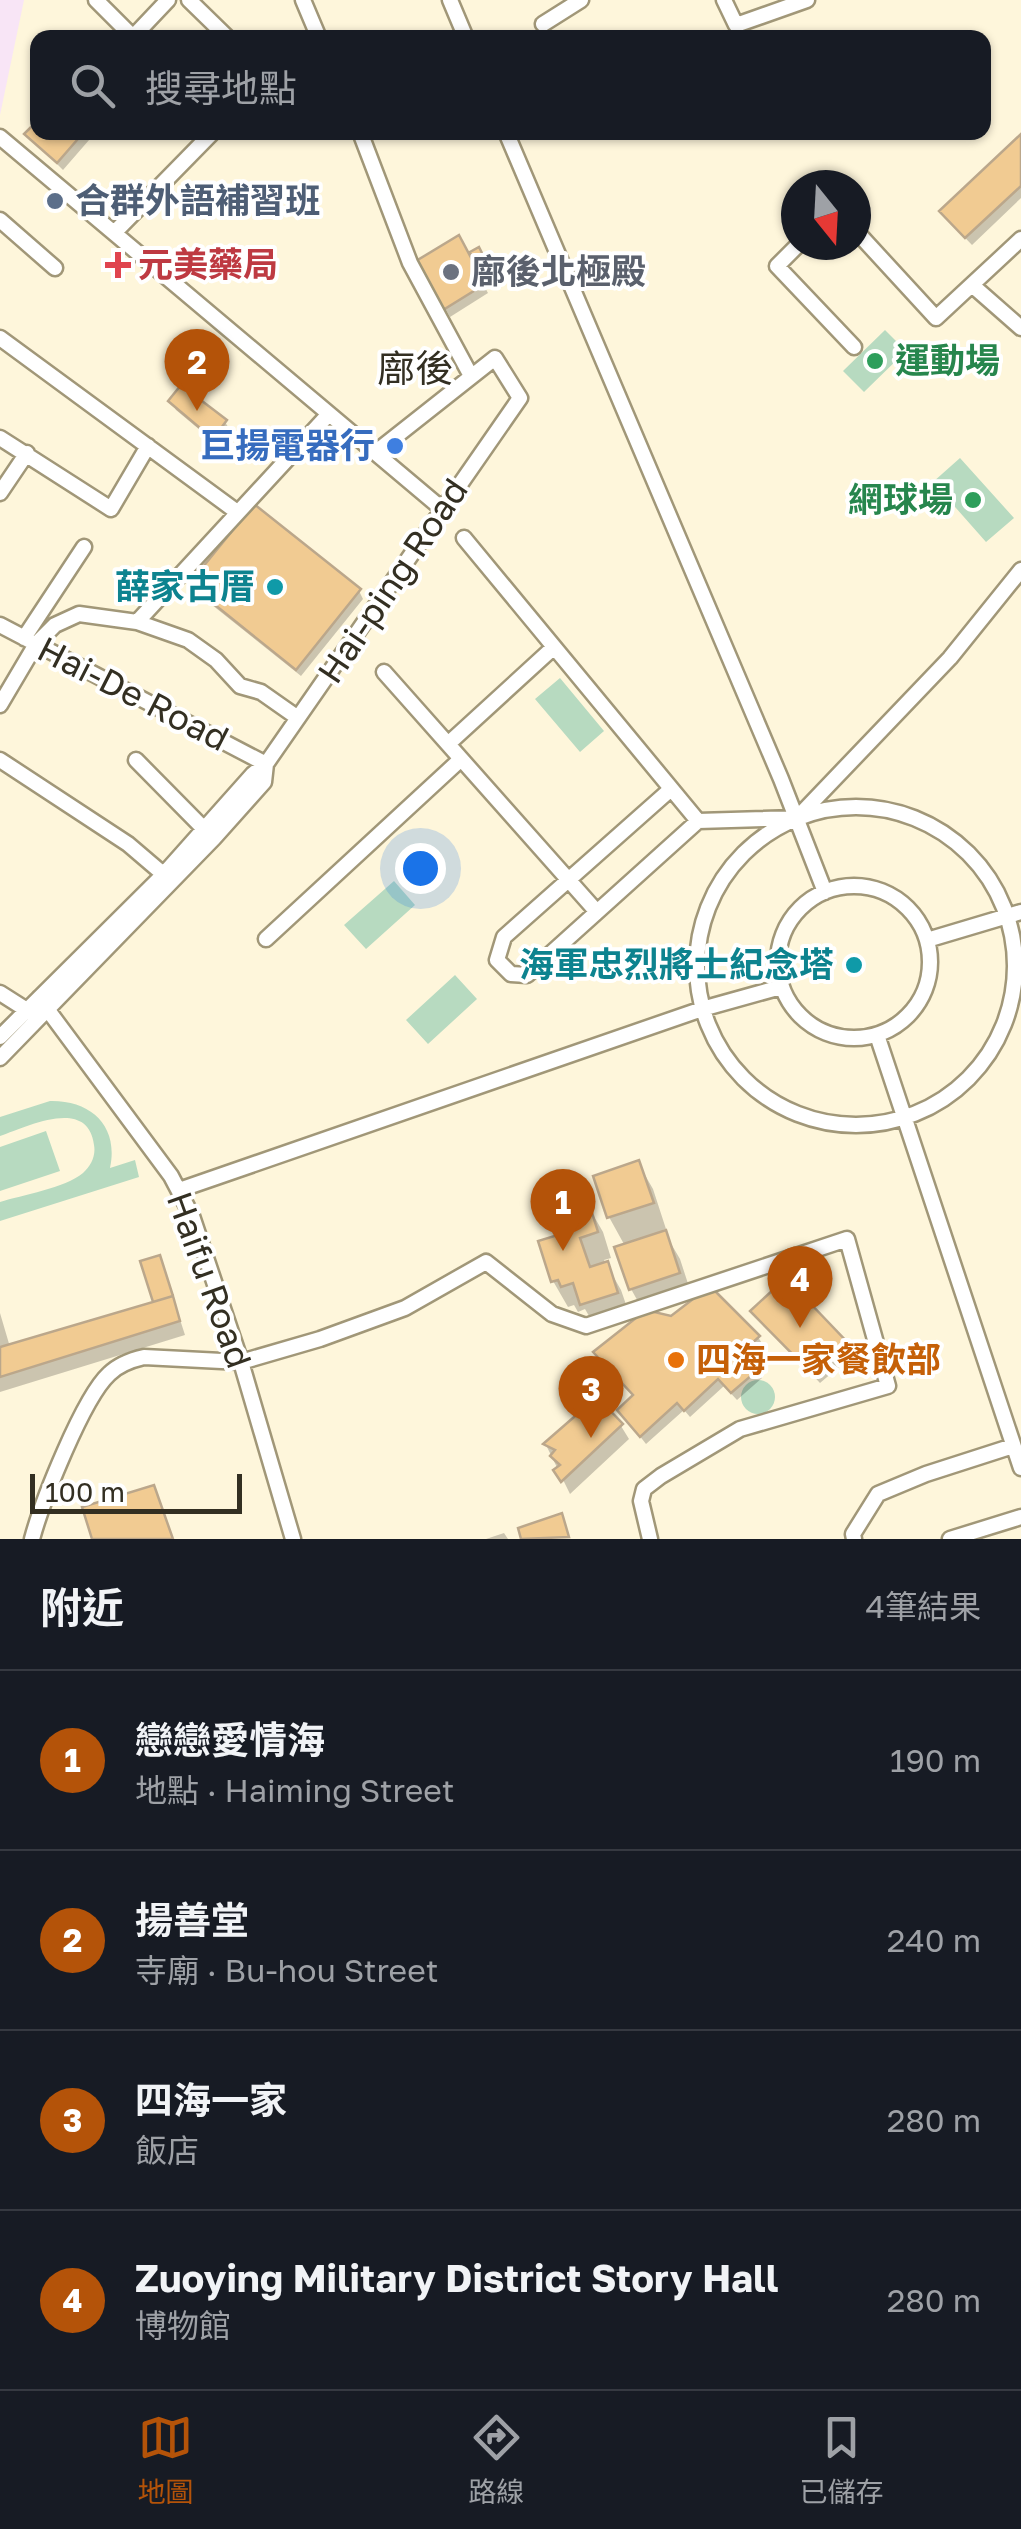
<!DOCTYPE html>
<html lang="zh-TW">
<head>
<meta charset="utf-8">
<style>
  :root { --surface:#171b24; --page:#20242c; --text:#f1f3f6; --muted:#9ea1a6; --line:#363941; --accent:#b45309 }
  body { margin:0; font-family:"Golos Text","Noto Sans TC",sans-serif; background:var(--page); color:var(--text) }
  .compass { position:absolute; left:781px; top:170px; width:90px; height:90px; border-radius:50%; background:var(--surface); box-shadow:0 2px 8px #0004; rotate:162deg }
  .scale { position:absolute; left:30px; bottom:25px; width:212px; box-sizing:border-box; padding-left:10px; border:5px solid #332f22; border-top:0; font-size:28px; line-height:35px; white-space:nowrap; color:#332f22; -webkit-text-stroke:8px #fff; paint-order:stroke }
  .you { position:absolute; left:420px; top:868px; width:35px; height:35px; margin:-25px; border:8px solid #fff; border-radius:50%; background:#1a73e8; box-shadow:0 0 0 15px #1a73e833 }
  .badge { display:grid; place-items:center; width:65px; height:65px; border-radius:50%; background:var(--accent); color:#fff; font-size:32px; font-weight:700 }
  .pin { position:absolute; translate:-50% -82px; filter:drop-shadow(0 2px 5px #0008) }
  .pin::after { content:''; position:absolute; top:52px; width:35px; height:30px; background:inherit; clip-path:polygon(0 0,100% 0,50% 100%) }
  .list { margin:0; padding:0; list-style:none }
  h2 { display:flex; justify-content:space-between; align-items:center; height:130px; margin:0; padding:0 40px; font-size:42px }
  h2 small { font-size:32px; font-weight:400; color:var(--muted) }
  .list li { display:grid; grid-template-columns:65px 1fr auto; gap:30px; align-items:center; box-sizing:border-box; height:180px; padding:0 40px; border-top:2px solid var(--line) }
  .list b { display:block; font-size:38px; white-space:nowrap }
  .list p { margin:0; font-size:32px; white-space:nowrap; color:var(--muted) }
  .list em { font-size:32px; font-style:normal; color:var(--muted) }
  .icon { flex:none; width:55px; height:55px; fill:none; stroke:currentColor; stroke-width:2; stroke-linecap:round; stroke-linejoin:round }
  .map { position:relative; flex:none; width:1021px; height:1539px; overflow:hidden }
  .search { position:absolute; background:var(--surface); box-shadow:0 2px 8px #0004; left:30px; right:30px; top:30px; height:110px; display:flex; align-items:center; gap:25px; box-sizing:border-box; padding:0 35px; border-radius:20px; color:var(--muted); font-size:38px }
  .sheet { height:850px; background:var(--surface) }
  nav { display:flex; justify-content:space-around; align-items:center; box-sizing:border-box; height:140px; border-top:2px solid var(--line); background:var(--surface); font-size:28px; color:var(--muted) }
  nav a { display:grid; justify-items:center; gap:5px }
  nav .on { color:var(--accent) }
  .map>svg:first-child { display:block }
  .commercial { fill:#f8e5f6 }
  .green { fill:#b7dac0 }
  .shadow { fill:#0003 }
  .building { fill:#f1cb92; stroke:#bba78b; stroke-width:2.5 }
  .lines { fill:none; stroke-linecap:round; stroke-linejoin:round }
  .minor-casing { stroke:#a19778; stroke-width:19 }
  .minor { stroke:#fff; stroke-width:14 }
  .service-dot { fill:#5c6f8a; stroke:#fff; stroke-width:4 }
  .health-dot { fill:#e0444e; stroke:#fff; stroke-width:4 }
  .worship-dot { fill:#6b7280; stroke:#fff; stroke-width:4 }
  .leisure-dot { fill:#2e9e5b; stroke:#fff; stroke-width:4 }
  .shop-dot { fill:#3f7fe0; stroke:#fff; stroke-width:4 }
  .culture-dot { fill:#0f9aa8; stroke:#fff; stroke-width:4 }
  .food-dot { fill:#e8710a; stroke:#fff; stroke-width:4 }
  .labels { text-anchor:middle; stroke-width:8; stroke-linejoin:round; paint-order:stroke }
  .service-label { font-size:35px; font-weight:bold; fill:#4e5e75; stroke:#fff; text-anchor:start }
  .health-label { font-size:35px; font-weight:bold; fill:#be3a42; stroke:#fff; text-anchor:start }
  .worship-label { font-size:35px; font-weight:bold; fill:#5b616d; stroke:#fff; text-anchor:start }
  .leisure-label { font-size:35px; font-weight:bold; fill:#27864d; stroke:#fff; text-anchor:start }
  .shop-label { font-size:35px; font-weight:bold; fill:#366cbe; stroke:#fff; text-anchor:end }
  .street-label { font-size:35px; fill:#332f22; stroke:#fff }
  .culture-label { font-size:35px; font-weight:bold; fill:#0d838f; stroke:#fff; text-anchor:end }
  .food-label { font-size:35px; font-weight:bold; fill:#c56008; stroke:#fff; text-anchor:start }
  .neighbourhood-label { font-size:38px; fill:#332f22; stroke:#fff }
</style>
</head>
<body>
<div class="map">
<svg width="1021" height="1539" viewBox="0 0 1021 1539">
  <rect width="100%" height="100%" fill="#fef6db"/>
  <path class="commercial" d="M0,0H24L0,115Z"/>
  <path class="green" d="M885,330L906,351L864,392L843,371Z
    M960,458L1014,518L986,542L933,482Z
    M560,678L604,731L580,752L535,699Z
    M394,881L415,905L366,949L344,925Z
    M455,975L477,999L428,1044L406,1020Z
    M50,1101C91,1100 119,1126 110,1168L135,1160L139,1177L0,1221V1202C22,1195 65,1188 83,1173C91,1166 96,1156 94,1145C88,1096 27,1127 0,1136V1117Z
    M46,1131L60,1171L0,1191V1147Z
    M741 1397a17 17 0 1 1 34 0a17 17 0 1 1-34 0Z"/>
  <path class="shadow" d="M38,69V85L31,75Z
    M38,132L58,139L64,132H96L63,170L27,134Z
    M1021,137V198L972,245L947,219Z
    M458,238L488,293L450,317L419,262Z
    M171,401L225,422L230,430L219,446L176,410Z
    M192,585L359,591L363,599L301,676L197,593Z
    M638,1163L653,1189L666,1229L663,1230L680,1259L693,1299L649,1314L758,1337L763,1345L748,1360L762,1378L737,1400L724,1386L690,1417L684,1410L646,1444L620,1411L635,1397L596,1353L645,1314L631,1289L625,1246L609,1217L596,1177Z
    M588,1206L603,1232L611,1258L604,1260L621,1290L631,1319L597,1330L585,1309L578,1312L574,1305L568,1307L553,1281L561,1236Z
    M786,1281L853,1355L820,1383L753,1312Z
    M175,1304L185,1335L0,1392V1313L10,1347Z
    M621,1426L629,1439L570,1494L546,1445Z
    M504,1533L508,1539H486Z"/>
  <path class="building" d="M38,120V132H54L58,136L61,132H84L57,163L24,134Z
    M1021,134V186L965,238L939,211Z
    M459,235L485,284L443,310L416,261Z
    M479,247L494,277L486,282L470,252Z
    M181,385L227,420L213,439L168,401Z
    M254,504L361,589L296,670L189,584Z
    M639,1160L654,1203L607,1218L593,1176Z
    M589,1203L598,1232L580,1238L590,1267L608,1261L618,1293L580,1305L573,1283L561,1287L558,1280L551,1282L538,1241L558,1235L551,1215Z
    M666,1230L680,1273L629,1290L614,1247Z
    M160,1255L173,1296L153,1302L140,1261Z
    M786,1278L850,1345L814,1376L750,1311Z
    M710,1286L760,1336L743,1351L759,1369L731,1393L718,1379L684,1411L677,1403L640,1437L617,1410L633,1395L593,1352L646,1310L671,1316Z
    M173,1296L180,1321L0,1377V1347Z
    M597,1397L623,1424L561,1482L553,1470L560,1465L550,1456L555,1450L543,1444Z
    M154,1485L173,1539H92L82,1507Z
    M562,1513L569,1537L521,1539L518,1528Z"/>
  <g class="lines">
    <defs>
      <path id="minor" d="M96,0L133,37
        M189,0L228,38
        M303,0L319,38
        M450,0L466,38
        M724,0L736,25L807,0
        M543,24L581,0
        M132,38L168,0
        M360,132L410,263L471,376
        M506,132L781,779L825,892
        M0,137L441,508
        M0,220L55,268
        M856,231L936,318L1021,239
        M114,233L213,132
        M798,245L777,266L854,347
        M972,285L1021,328
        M0,338L237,512
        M0,438L111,509L148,446
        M0,493L27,453
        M464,538L698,821
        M137,622L328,415
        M0,625L266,764
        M24,638L84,547
        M384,672L597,912
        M0,705L36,644L55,625L79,614L137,622L188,640L216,660L240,686L261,692L298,718
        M448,744L554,647
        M0,760L128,844L169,879
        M136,760L209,834
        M671,789L504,937L497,960L511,974L527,975L698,821L797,818L950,658L1021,570
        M697 966a159 159 0 1 1 318 0a159 159 0 1 1-318 0Z
        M778 962a76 76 0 1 1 152 0a76 76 0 1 1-152 0Z
        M266,939L461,759
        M927,940L1021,912
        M0,993L33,1014
        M39,998L171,1176L192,1216L241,1362L293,1539
        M877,1035L1021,1468
        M0,1037L163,875L253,774L266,764L520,398L495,358L376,452
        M0,1058L214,838L264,782L266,764
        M179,1190L702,1009L781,987
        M32,1539C42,1502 83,1398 109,1374C119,1364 131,1360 144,1357L241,1362L320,1339L405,1308L486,1262L552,1314L586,1326L847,1239L888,1386L740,1429L661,1476L644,1489L641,1501L650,1539
        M854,1539L853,1534L878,1494L926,1474L1013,1446
        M950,1539L1021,1517"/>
    </defs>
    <use href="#minor" class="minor-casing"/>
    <use href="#minor" class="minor"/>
  </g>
  <circle class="service-dot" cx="55" cy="201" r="10"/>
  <path class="health-dot" d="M113 250h10v10h10v10h-10v10h-10v-10h-10v-10h10z"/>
  <circle class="worship-dot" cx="451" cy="272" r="10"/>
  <g class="leisure-dot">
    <circle cx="875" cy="361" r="10"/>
    <circle cx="973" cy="500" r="10"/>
  </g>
  <circle class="shop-dot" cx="395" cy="446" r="10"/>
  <g class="culture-dot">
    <circle cx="275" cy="587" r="10"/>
    <circle cx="854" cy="965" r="10"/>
  </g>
  <circle class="food-dot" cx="676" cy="1360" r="10"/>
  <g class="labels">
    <g class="service-label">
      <text x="75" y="213">合群外語補習班</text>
    </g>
    <g class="health-label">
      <text x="138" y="277">元美藥局</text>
    </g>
    <g class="worship-label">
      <text x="471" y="284">廍後北極殿</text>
    </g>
    <g class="leisure-label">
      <text x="895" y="373">運動場</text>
      <text x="953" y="512" text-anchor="end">網球場</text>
    </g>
    <g class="shop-label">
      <text x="375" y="458">巨揚電器行</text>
    </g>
    <g class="street-label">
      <text transform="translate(393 581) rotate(-56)" y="12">Hai-ping Road</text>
      <text transform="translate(133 694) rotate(27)" y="12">Hai-De Road</text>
      <text transform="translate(209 1280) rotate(70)" y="12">Haifu Road</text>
    </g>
    <g class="culture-label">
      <text x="255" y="599">薛家古厝</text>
      <text x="834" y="977">海軍忠烈將士紀念塔</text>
    </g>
    <g class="food-label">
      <text x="696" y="1372">四海一家餐飲部</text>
    </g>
    <g class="neighbourhood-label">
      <text x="415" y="382">廍後</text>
    </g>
  </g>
</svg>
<svg class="compass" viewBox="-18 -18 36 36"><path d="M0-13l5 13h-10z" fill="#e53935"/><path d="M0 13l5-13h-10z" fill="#9ea1a6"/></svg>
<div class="scale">100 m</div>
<div class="you"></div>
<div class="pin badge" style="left:563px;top:1251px">1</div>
<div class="pin badge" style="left:197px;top:411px">2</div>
<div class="pin badge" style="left:591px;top:1438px">3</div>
<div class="pin badge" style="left:800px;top:1328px">4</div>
<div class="search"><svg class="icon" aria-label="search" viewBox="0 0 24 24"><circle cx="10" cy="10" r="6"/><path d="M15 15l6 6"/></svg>搜尋地點</div>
</div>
<section class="sheet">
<h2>附近<small>4筆結果</small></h2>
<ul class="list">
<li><span class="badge">1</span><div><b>戀戀愛情海</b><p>地點 · Haiming Street</p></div><em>190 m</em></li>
<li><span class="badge">2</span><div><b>揚善堂</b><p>寺廟 · Bu-hou Street</p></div><em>240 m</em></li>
<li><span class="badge">3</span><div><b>四海一家</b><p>飯店</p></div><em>280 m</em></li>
<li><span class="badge">4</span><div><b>Zuoying Military District Story Hall</b><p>博物館</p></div><em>280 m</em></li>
</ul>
</section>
<nav>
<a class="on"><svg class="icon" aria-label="map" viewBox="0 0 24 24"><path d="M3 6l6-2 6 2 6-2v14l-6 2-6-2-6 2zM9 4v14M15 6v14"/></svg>地圖</a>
<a><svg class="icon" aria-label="directions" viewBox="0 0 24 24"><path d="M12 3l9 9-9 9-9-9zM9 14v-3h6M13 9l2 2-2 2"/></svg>路線</a>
<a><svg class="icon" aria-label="saved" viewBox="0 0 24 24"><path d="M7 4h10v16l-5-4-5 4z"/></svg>已儲存</a>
</nav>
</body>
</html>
